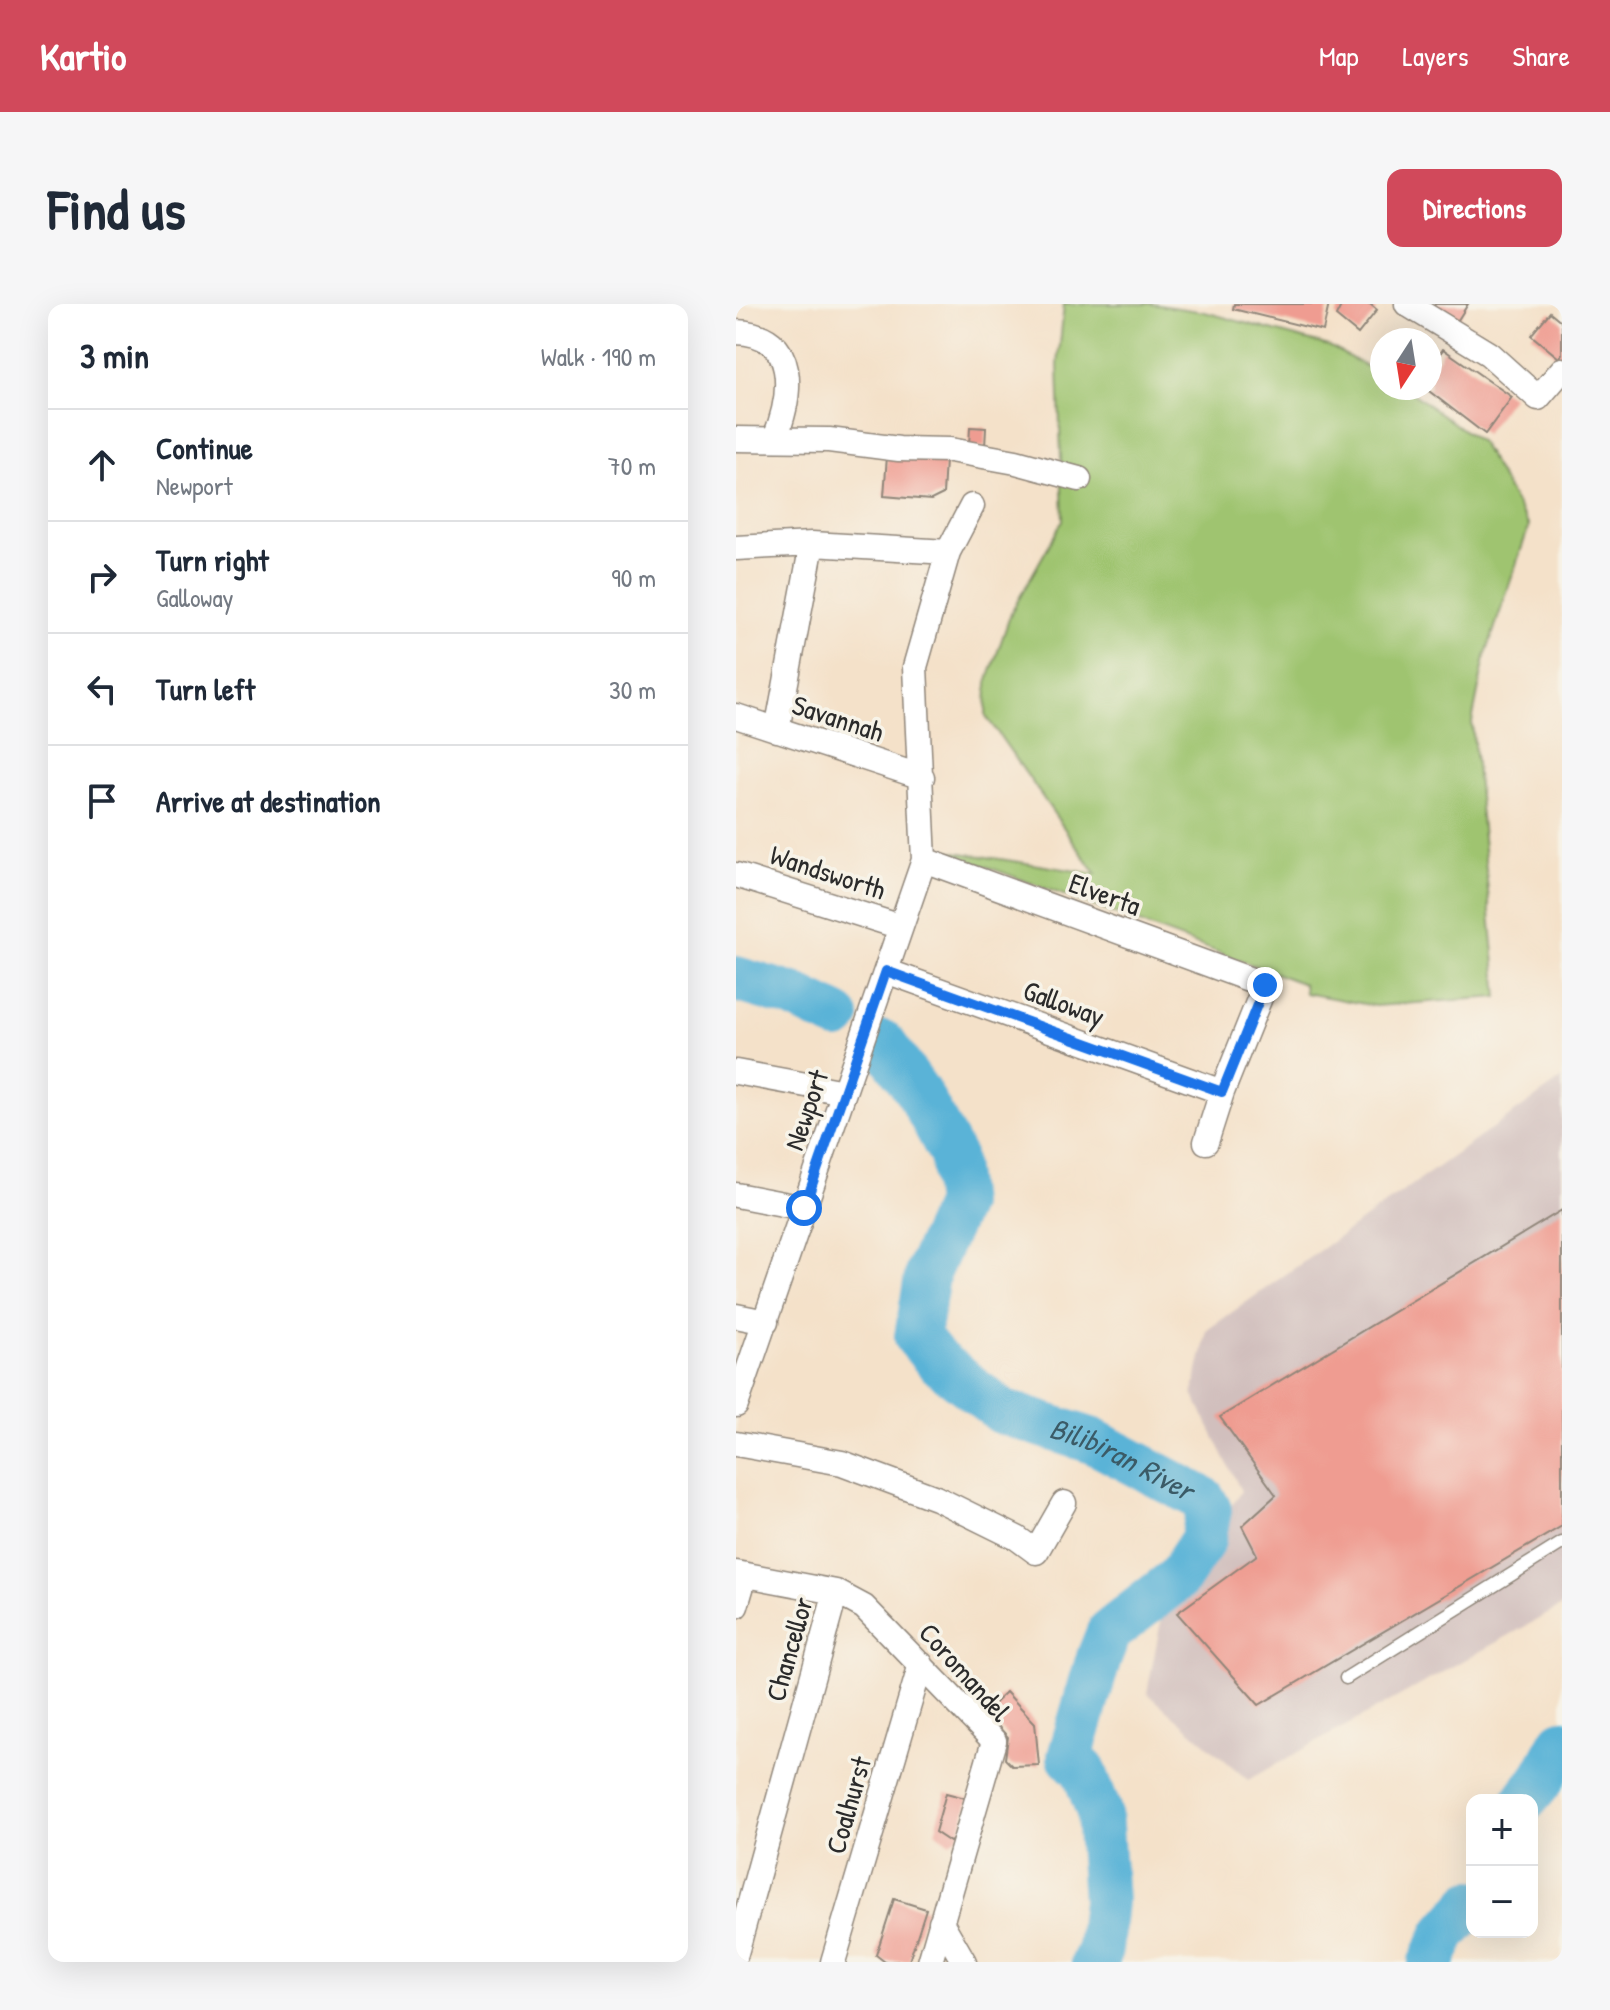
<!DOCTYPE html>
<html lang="en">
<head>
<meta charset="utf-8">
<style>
  :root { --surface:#fff; --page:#f6f6f7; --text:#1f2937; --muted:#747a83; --line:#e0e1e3; --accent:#d1495b }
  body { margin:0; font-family:"Patrick Hand",sans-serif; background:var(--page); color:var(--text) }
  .controls { position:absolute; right:24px; bottom:24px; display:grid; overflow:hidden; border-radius:16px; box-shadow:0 8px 32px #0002 }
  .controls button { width:72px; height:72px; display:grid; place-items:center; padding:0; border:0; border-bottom:2px solid var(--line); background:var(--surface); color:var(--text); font:40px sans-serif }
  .compass { position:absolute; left:634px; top:24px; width:72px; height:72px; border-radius:50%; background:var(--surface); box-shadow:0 8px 32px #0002; rotate:192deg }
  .stop { position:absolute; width:24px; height:24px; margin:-18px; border:6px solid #1a73e8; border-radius:50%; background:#fff }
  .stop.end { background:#1a73e8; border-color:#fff; box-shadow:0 2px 8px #0008 }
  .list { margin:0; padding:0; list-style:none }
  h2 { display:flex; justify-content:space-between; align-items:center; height:104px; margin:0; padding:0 32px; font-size:34px }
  h2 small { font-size:26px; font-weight:400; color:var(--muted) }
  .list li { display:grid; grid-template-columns:52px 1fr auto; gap:24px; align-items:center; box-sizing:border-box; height:112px; padding:0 32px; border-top:2px solid var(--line) }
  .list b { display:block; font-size:30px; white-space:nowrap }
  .list p { margin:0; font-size:26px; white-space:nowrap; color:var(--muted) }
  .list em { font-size:26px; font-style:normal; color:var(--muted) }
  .icon { flex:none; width:44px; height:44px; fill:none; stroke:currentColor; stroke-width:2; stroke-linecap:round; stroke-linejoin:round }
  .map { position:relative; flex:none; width:826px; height:1658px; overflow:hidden; border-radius:16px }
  header { display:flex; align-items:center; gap:48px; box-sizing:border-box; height:112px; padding:0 40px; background:var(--accent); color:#fff }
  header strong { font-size:38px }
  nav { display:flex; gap:44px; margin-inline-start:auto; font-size:28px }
  .intro { display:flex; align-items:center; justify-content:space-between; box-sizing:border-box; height:192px; padding:0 48px }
  h1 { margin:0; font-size:56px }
  .button { padding:20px 36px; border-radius:16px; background:var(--accent); color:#fff; font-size:28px; font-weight:700 }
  main { display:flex; gap:48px; padding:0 48px }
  aside { flex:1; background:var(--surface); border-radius:16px; box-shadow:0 8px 32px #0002 }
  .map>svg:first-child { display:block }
  .industrial { fill:#d1bfbd }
  .green { fill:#9fc46f; stroke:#65784d; stroke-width:2 }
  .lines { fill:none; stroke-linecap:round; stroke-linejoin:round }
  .stream { stroke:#5ab3d7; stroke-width:8 }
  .river { stroke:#5ab3d7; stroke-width:46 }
  .building { fill:#ef9c91 }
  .service-casing { stroke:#90867a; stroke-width:15 }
  .minor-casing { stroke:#90867a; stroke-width:27 }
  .service { stroke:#fff; stroke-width:12 }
  .minor { stroke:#fff; stroke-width:24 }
  .route { stroke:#1a73e8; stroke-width:10 }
  .labels { text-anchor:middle; stroke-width:7; stroke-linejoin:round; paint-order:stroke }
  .street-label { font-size:28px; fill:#2b2b2b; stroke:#f7f3e8 }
  .water-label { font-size:30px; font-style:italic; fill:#3b5b67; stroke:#f7f3e8 }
</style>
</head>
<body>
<header>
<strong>Kartio</strong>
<nav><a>Map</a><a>Layers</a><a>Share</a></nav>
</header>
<div class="intro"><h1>Find us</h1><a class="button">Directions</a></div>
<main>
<aside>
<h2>3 min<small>Walk · 190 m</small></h2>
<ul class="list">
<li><svg class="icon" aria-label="ahead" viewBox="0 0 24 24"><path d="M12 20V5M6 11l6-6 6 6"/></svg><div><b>Continue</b><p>Newport</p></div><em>70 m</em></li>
<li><svg class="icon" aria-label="right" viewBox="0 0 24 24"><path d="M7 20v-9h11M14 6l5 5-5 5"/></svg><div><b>Turn right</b><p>Galloway</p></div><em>90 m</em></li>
<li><svg class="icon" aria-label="left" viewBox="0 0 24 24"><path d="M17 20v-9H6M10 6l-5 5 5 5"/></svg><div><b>Turn left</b></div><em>30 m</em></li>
<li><svg class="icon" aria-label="arrive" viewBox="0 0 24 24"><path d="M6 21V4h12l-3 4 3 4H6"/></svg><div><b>Arrive at destination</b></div></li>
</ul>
</aside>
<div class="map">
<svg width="826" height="1658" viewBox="0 0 826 1658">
  <rect width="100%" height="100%" fill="#f7f3e8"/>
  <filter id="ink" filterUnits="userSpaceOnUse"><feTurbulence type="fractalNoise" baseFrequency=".0125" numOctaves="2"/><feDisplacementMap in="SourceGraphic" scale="16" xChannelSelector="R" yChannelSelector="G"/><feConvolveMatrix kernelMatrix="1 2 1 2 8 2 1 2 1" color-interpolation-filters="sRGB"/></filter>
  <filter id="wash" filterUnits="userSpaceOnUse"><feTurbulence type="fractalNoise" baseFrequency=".006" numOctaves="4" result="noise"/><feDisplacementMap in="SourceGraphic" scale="32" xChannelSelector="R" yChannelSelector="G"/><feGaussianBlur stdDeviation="1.8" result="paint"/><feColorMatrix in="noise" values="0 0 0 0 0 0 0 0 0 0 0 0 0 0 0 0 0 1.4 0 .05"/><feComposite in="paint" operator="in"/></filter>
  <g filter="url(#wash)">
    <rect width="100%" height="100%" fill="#f4e1c9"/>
    <path class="industrial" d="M826,775V1302L512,1476L411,1389L427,1307L505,1187L457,1090L471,1026Z"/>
    <path class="green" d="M328,0H415L469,8L593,42L646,71V84L671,85L745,139L793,222L749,353L736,418L762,693L639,702L569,689L568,680L206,546L360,570L250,412L251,379L275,309L327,216L322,61Z"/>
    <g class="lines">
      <path class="stream" d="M818,1453L826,1464"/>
      <g class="river">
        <path d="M0,675L58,692L101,713"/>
        <path id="s1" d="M147,739L182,788L216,851L222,900L192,967L181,1033L201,1057L267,1108L357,1137L467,1195L473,1206L467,1236L442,1274L373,1328L363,1353L334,1453L348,1467L363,1508L369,1597L364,1645L358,1658"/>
        <path d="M789,1496L805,1477L826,1438"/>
        <path d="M695,1658L709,1630L736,1599"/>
      </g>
    </g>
    <g id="blocks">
      <path class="building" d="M498,0H593L587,27L497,5Z
        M606,0H634L641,6L622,30L600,12Z
        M699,0H732L720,19L697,4Z
        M814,8L826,18V50L823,54L795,31Z
        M707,45L776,93L749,130L689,84H694V67Z
        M234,123L250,124L249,143H233Z
        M151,152L209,156L207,190L195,196L148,192Z
        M826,906V1222L523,1401L441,1309L521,1251L506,1222L540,1191L484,1113Z
        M270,1388L299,1419L303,1461L276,1462L269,1455L272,1433L249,1408Z
        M210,1489L233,1495L223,1531L214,1538L199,1528Z
        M158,1595L190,1605L173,1657L149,1658L140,1651Z"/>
    </g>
  </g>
  <g filter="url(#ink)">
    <use href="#blocks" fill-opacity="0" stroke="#90867a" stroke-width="2"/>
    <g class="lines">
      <defs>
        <path id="service" d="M610,1374L826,1239"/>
        <path id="minor" d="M671,0L753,50L802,94L826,66
          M0,28C64,30 56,91 39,134
          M0,135L93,136L163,145L214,146L280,158L343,175
          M0,244L76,240L212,248
          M0,412L186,473
          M41,426L76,240
          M188,556L529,681L486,788L470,838
          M0,571L165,623
          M150,667L486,788
          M0,768L108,788
          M0,891L68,904
          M0,1012L30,1018
          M0,1101L188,556L179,363L212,248L236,202
          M0,1140L106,1159L200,1194L281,1234L300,1248L328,1199
          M0,1269L100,1288L128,1303L258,1437L194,1658
          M0,1302L9,1271
          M205,1618L228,1658
          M0,1649L100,1288
          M97,1658L185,1360"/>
      </defs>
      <use href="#service" class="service-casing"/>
      <use href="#minor" class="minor-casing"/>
      <use href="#service" class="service"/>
      <use href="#minor" class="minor"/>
    </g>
  </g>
  <g class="lines" filter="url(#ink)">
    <path class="route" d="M68,904L150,667L486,788L529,681"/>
  </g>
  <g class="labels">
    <g class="street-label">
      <text transform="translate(102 414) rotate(18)" y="10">Savannah</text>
      <text transform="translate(92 568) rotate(18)" y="10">Wandsworth</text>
      <text transform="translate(369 590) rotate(20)" y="10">Elverta</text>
      <text transform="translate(328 699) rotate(20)" y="10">Galloway</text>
      <text transform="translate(70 806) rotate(-71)" y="10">Newport</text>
      <text transform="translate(53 1345) rotate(-74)" y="10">Chancellor</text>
      <text transform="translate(229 1368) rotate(48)" y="10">Coromandel</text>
      <text transform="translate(112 1501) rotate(-74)" y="10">Coalhurst</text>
    </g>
    <g class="water-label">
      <text dy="10" stroke="none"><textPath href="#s1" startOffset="564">Bilibiran River</textPath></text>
    </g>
  </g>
</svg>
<div class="controls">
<button>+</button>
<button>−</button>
</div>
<svg class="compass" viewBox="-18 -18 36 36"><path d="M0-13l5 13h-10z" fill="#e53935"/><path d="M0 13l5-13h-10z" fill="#747a83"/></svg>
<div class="stop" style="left:68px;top:904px"></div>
<div class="stop end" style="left:529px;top:681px"></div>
</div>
</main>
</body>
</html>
